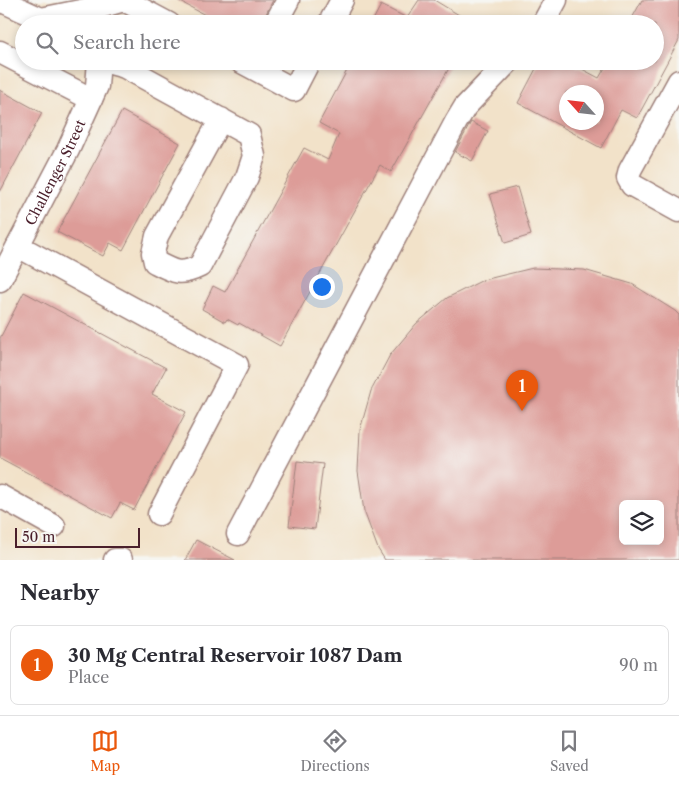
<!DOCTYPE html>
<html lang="en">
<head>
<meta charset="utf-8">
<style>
  :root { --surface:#fff; --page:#f7f7f7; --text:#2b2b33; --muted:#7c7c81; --line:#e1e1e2; --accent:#ea580c }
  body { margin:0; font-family:"Libre Caslon Text",serif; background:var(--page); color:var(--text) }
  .controls { position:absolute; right:15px; bottom:15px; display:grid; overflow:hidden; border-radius:8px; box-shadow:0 2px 8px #0003 }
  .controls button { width:45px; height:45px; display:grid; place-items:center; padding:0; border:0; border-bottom:1px solid var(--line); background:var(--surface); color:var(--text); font:25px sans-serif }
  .compass { position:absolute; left:559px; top:85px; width:45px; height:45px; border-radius:50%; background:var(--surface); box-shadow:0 2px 8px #0003; rotate:297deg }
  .scale { position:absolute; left:15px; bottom:12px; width:125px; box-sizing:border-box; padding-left:5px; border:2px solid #4a1f2b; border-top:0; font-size:14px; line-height:18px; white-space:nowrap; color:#4a1f2b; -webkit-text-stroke:4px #f6f6f2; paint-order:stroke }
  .you { position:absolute; left:321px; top:286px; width:18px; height:18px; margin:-12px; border:4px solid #fff; border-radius:50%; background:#1a73e8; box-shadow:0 0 0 8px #1a73e833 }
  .badge { display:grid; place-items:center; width:32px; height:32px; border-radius:50%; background:var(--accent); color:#fff; font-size:16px; font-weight:700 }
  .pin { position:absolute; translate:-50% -41px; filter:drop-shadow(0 1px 2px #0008) }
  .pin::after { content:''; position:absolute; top:26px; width:18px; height:15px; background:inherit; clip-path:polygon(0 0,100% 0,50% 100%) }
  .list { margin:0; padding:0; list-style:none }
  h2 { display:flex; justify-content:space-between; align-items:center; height:65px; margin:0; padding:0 20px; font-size:21px }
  h2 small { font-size:16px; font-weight:400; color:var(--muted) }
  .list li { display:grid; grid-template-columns:32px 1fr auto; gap:15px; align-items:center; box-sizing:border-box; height:80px; margin:0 10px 10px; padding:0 10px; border:1px solid var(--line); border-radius:8px }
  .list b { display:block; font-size:19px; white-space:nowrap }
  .list p { margin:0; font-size:16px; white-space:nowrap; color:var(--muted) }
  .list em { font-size:16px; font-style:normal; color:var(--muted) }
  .icon { flex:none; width:28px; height:28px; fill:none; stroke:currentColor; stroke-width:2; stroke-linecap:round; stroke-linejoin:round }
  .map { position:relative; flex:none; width:679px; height:560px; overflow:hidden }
  .search { position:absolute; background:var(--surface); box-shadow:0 2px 8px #0003; left:15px; right:15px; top:15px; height:55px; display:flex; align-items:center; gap:12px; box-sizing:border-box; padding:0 18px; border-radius:28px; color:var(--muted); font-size:19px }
  .sheet { height:155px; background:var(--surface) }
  nav { display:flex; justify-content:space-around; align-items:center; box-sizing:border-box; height:70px; border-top:1px solid var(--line); background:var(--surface); font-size:14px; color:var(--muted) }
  nav a { display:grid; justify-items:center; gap:2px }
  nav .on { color:var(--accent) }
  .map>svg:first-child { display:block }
  .building { fill:#dd9c98; fill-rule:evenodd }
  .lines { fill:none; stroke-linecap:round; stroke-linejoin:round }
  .minor-casing { stroke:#9e807a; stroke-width:25 }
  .minor { stroke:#fff; stroke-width:22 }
  .labels { text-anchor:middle; stroke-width:4.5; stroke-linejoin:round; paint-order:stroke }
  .street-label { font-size:14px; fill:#4a1f2b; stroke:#f6f6f2 }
</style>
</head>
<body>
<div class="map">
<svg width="679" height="560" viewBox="0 0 679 560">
  <rect width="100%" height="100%" fill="#f6f6f2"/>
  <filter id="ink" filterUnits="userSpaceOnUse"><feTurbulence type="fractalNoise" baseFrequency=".02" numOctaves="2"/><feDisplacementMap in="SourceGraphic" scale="10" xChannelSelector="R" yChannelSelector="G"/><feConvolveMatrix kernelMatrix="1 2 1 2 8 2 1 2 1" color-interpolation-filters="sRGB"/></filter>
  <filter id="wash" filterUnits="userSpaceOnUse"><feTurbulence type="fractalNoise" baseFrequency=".0096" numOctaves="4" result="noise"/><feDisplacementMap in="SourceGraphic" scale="20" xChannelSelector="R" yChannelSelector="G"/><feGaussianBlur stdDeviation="1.12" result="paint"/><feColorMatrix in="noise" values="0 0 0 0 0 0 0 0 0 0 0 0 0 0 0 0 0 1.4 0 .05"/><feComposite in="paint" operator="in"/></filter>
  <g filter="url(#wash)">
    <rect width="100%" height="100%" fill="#f2e2c9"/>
    <g id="blocks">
      <path class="building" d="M177,0H273L261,24H222Z
        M419,0H434L474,24H371L381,5L407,18Z
        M642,0H679V40L637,118L621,110L601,148L518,103L540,61H567L599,78L609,61H655V24H629ZM566,92H596V122H566Z
        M352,61H453L391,172L380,165L280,346L239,323L238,325L227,319L225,322L202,309L213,286L225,292L304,148L328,160L339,134L319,123Z
        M0,90L42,113L0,192Z
        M122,111L180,143L123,250L110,243L103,256L57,232Z
        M471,122L488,131L472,161L455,152Z
        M517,187L531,235L505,243L490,194Z
        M533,268L584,270L632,284L675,311L679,315V560H385L378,549L364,511L358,471L360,430L371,391L390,355L416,324L447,298L483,280ZM623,504H660V541H623Z
        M24,292L166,368L152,394L186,412L134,510L120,503L112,518L0,458V338Z
        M297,461L323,464L315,529L289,526Z
        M196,540L235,560H185Z"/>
    </g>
  </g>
  <g filter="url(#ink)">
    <use href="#blocks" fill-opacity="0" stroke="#9e807a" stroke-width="1"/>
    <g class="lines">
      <defs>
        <g id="minor">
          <path d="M0,0L41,19L100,7L124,0"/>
          <path d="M124,0L169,24"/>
          <path d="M275,24L288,0"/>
          <path d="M329,24L342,0"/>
          <path d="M543,24L556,0"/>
          <path d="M0,52L91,99"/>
          <path d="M103,61L125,67L249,135L254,156L247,177L200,266C180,276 174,272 155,262L153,253L157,236L221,119"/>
          <path d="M240,61L294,90L309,61"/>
          <path d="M679,81L630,170L628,178L632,185L679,211"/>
          <path d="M18,246L237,365L159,514"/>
          <path id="s1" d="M0,280L68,150L97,86L99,61"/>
          <path d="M0,496L54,526"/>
          <path d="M238,534L456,122L465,107L509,61"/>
          <path d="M115,560H121"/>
        </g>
      </defs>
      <use href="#minor" class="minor-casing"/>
      <use href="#minor" class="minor"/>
    </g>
  </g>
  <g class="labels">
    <g class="street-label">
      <text dy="5" stroke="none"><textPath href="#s1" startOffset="121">Challenger Street</textPath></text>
    </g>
  </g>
</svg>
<div class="controls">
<button><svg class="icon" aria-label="layers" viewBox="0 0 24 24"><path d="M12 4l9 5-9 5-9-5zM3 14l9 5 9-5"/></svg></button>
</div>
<svg class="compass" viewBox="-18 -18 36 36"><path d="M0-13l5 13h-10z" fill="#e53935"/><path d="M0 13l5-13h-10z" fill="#7c7c81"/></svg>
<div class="scale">50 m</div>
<div class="you"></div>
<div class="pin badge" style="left:522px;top:411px">1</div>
<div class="search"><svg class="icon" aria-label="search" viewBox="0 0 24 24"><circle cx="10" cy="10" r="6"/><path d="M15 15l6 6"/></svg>Search here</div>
</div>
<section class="sheet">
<h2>Nearby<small></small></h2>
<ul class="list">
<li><span class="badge">1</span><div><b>30 Mg Central Reservoir 1087 Dam</b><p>Place</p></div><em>90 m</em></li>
</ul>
</section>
<nav>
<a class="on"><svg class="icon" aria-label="map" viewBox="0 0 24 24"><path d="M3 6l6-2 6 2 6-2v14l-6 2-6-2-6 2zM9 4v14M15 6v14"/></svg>Map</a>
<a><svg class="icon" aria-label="directions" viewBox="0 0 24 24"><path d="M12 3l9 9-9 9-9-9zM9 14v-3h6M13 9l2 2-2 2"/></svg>Directions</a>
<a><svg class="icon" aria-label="saved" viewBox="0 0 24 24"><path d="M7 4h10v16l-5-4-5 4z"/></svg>Saved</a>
</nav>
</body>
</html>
